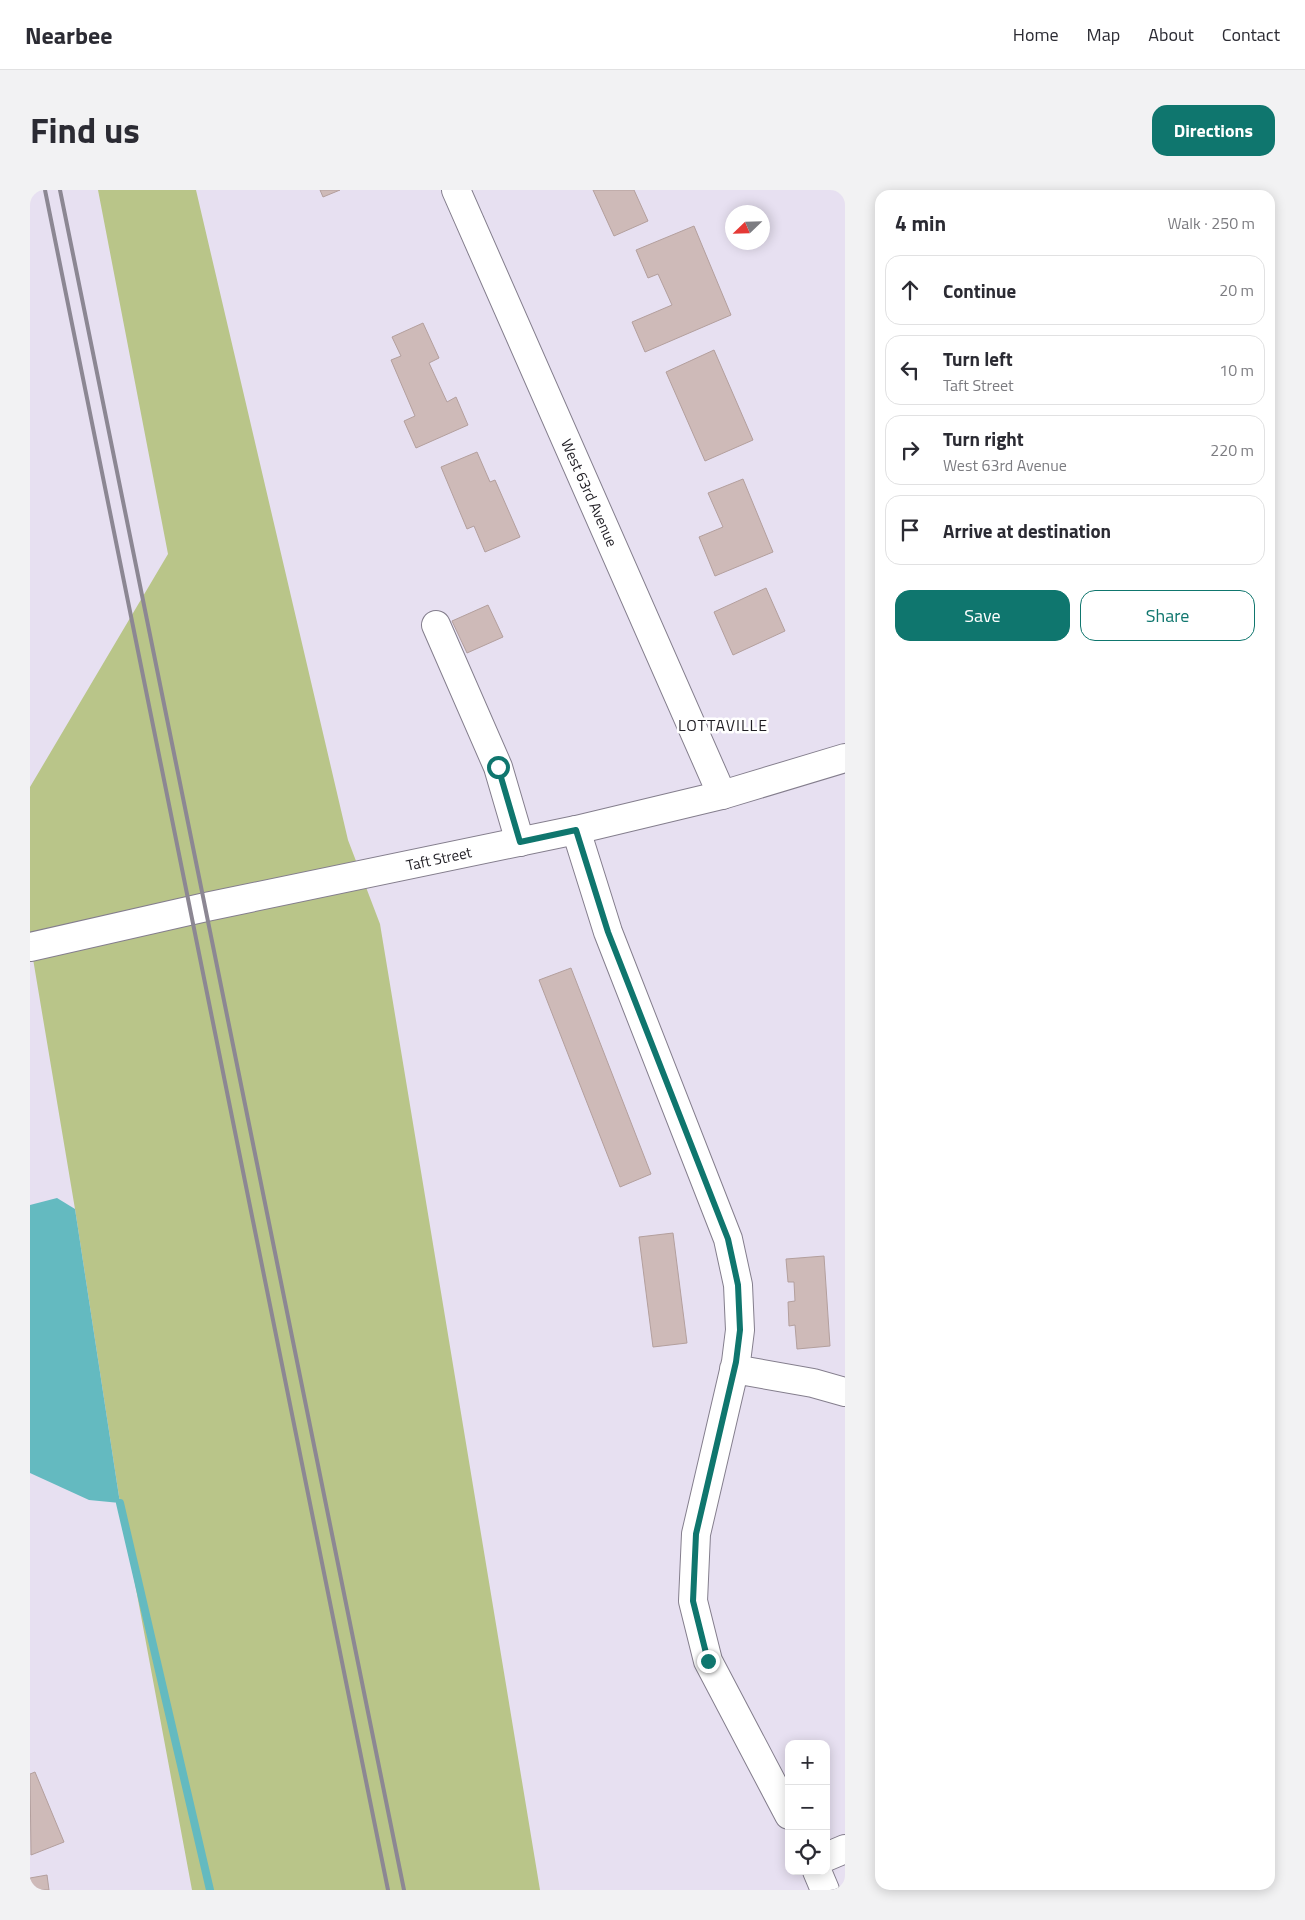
<!DOCTYPE html>
<html lang="en">
<head>
<meta charset="utf-8">
<style>
  :root { --surface:#fff; --page:#f2f2f3; --text:#2b2b33; --muted:#7c7c81; --line:#e1e1e2; --accent:#0f766e }
  body { margin:0; font-family:"Titillium Web",sans-serif; background:var(--page); color:var(--text) }
  .controls { position:absolute; right:15px; bottom:15px; display:grid; overflow:hidden; border-radius:10px; box-shadow:0 2px 12px #0003 }
  .controls button { width:45px; height:45px; display:grid; place-items:center; padding:0; border:0; border-bottom:1px solid var(--line); background:var(--surface); color:var(--text); font:25px sans-serif }
  .compass { position:absolute; left:695px; top:15px; width:45px; height:45px; border-radius:50%; background:var(--surface); box-shadow:0 2px 12px #0003; rotate:247deg }
  .stop { position:absolute; width:15px; height:15px; margin:-11px; border:4px solid #0f766e; border-radius:50%; background:#fff }
  .stop.end { background:#0f766e; border-color:#fff; box-shadow:0 1px 5px #0008 }
  .list { margin:0; padding:0; list-style:none }
  h2 { display:flex; justify-content:space-between; align-items:center; height:65px; margin:0; padding:0 20px; font-size:21px }
  h2 small { font-size:16px; font-weight:400; color:var(--muted) }
  .list li { display:grid; grid-template-columns:32px 1fr auto; gap:15px; align-items:center; box-sizing:border-box; height:70px; margin:0 10px 10px; padding:0 10px; border:1px solid var(--line); border-radius:15px }
  .list b { display:block; font-size:19px; white-space:nowrap }
  .list p { margin:0; font-size:16px; white-space:nowrap; color:var(--muted) }
  .list em { font-size:16px; font-style:normal; color:var(--muted) }
  .actions { display:flex; gap:10px; padding:15px 20px }
  .actions a { flex:1; padding:11px 0; border:1px solid var(--accent); border-radius:15px; text-align:center; font-size:18px; color:var(--accent) }
  .actions .main { background:var(--accent); color:#fff }
  .icon { flex:none; width:28px; height:28px; fill:none; stroke:currentColor; stroke-width:2; stroke-linecap:round; stroke-linejoin:round }
  .map { position:relative; flex:none; width:815px; height:1700px; overflow:hidden; border-radius:15px }
  header { display:flex; align-items:center; gap:30px; box-sizing:border-box; height:70px; padding:0 25px; background:var(--surface); border-bottom:1px solid var(--line) }
  header strong { font-size:24px }
  nav { display:flex; gap:28px; margin-inline-start:auto; font-size:18px }
  .intro { display:flex; align-items:center; justify-content:space-between; box-sizing:border-box; height:120px; padding:0 30px }
  h1 { margin:0; font-size:35px }
  .button { padding:12px 22px; border-radius:15px; background:var(--accent); color:#fff; font-size:18px; font-weight:700 }
  main { display:flex; gap:30px; padding:0 30px }
  aside { flex:1; background:var(--surface); border-radius:15px; box-shadow:0 2px 12px #0003 }
  .map>svg:first-child { display:block }
  .green { fill:#b9c589 }
  .water { fill:#64bac0 }
  .lines { fill:none; stroke-linecap:round; stroke-linejoin:round }
  .stream { stroke:#64bac0; stroke-width:8 }
  .building { fill:#cebab8; stroke:#b39f9d }
  .minor-casing { stroke:#847e8d; stroke-width:30 }
  .major-casing { stroke:#847e8d; stroke-width:30 }
  .minor { stroke:#fff; stroke-width:28 }
  .major { stroke:#fff; stroke-width:28 }
  .rail { stroke:#8c8793; stroke-width:4 }
  .route { stroke:#0f766e; stroke-width:6 }
  .labels { text-anchor:middle; stroke-width:5; stroke-linejoin:round; paint-order:stroke }
  .street-label { font-size:15px; fill:#211f25; stroke:#fff }
  .neighbourhood-label { font-size:16px; letter-spacing:1px; fill:#211f25; stroke:#fff }
</style>
</head>
<body>
<header>
<strong>Nearbee</strong>
<nav><a>Home</a><a>Map</a><a>About</a><a>Contact</a></nav>
</header>
<div class="intro"><h1>Find us</h1><a class="button">Directions</a></div>
<main>
<div class="map">
<svg width="815" height="1700" viewBox="0 0 815 1700">
  <rect width="100%" height="100%" fill="#e7e0f1"/>
  <path class="green" d="M68,0H166L318,650L350,734L510,1700H162L90,1313L45,1019L0,751V597L138,364Z"/>
  <path class="water" d="M27,1008L45,1019L90,1313L59,1310L0,1283V1015Z"/>
  <g class="lines">
    <path class="stream" d="M90,1313L180,1700"/>
  </g>
  <path class="building" d="M290,0H310L293,7Z
    M563,0H604L618,31L584,46Z
    M664,36L701,125L615,162L602,132L642,115L628,84L618,88L606,60Z
    M393,133L409,168L399,173L417,212L426,207L438,235L386,258L374,231L385,226L361,170L371,166L362,147Z
    M684,160L723,250L675,271L636,182Z
    M447,262L460,292L465,290L490,347L455,362L444,336L437,339L411,277Z
    M713,289L743,362L685,386L669,347L693,337L678,303Z
    M736,398L755,441L703,465L684,422Z
    M458,415L473,447L437,463L422,431Z
    M541,778L621,984L590,997L509,790Z
    M643,1043L657,1153L623,1157L609,1047Z
    M794,1066L800,1156L767,1159L765,1135L759,1136L758,1112L765,1111L764,1092H758L756,1069Z
    M5,1582L34,1652L1,1665L0,1584Z
    M17,1685L19,1700H0V1688Z"/>
  <g class="lines">
    <defs>
      <path id="minor" d="M426,0L692,605
        M406,435L468,577L490,652
        M546,640L578,742L698,1049L708,1095L710,1140L706,1172L666,1344L663,1411L678,1471L759,1625
        M704,1179L783,1193L815,1202
        M796,1667L815,1659
        M787,1681L795,1700"/>
      <path id="major" d="M0,757L176,717L546,640L692,605L815,568"/>
    </defs>
    <use href="#minor" class="minor-casing"/>
    <use href="#major" class="major-casing"/>
    <use href="#minor" class="minor"/>
    <use href="#major" class="major"/>
    <path class="rail" d="M15,0L358,1700
      M30,0L374,1700"/>
  </g>
  <g class="lines">
    <path class="route" d="M468,577L490,652L546,640L578,742L698,1049L708,1095L710,1140L706,1172L666,1344L663,1411L678,1471"/>
  </g>
  <g class="labels">
    <g class="street-label">
      <text transform="translate(559 303) rotate(66)" y="5">West 63rd Avenue</text>
      <text transform="translate(409 669) rotate(-12)" y="5">Taft Street</text>
    </g>
    <g class="neighbourhood-label">
      <text x="693" y="541">LOTTAVILLE</text>
    </g>
  </g>
</svg>
<div class="controls">
<button>+</button>
<button>−</button>
<button><svg class="icon" aria-label="locate" viewBox="0 0 24 24"><circle cx="12" cy="12" r="6"/><path d="M12 2v4M12 18v4M2 12h4M18 12h4"/></svg></button>
</div>
<svg class="compass" viewBox="-18 -18 36 36"><path d="M0-13l5 13h-10z" fill="#e53935"/><path d="M0 13l5-13h-10z" fill="#7c7c81"/></svg>
<div class="stop" style="left:468px;top:577px"></div>
<div class="stop end" style="left:678px;top:1471px"></div>
</div>
<aside>
<h2>4 min<small>Walk · 250 m</small></h2>
<ul class="list">
<li><svg class="icon" aria-label="ahead" viewBox="0 0 24 24"><path d="M12 20V5M6 11l6-6 6 6"/></svg><div><b>Continue</b></div><em>20 m</em></li>
<li><svg class="icon" aria-label="left" viewBox="0 0 24 24"><path d="M17 20v-9H6M10 6l-5 5 5 5"/></svg><div><b>Turn left</b><p>Taft Street</p></div><em>10 m</em></li>
<li><svg class="icon" aria-label="right" viewBox="0 0 24 24"><path d="M7 20v-9h11M14 6l5 5-5 5"/></svg><div><b>Turn right</b><p>West 63rd Avenue</p></div><em>220 m</em></li>
<li><svg class="icon" aria-label="arrive" viewBox="0 0 24 24"><path d="M6 21V4h12l-3 4 3 4H6"/></svg><div><b>Arrive at destination</b></div></li>
</ul>
<div class="actions"><a class="main">Save</a><a>Share</a></div>
</aside>
</main>
</body>
</html>
